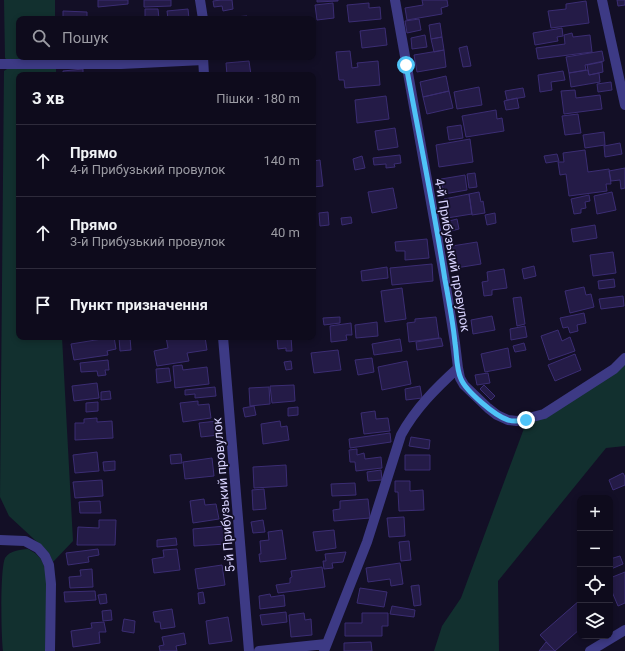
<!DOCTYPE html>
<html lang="uk">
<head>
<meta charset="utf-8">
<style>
  :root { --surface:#0e0b1c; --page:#1c1929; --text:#f1f3f6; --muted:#9b9ba3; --line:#2e2b3b }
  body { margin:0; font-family:Roboto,sans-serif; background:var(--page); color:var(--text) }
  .controls { position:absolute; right:12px; bottom:12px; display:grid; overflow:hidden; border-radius:8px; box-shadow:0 2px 6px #0003 }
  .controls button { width:36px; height:36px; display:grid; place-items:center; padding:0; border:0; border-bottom:1px solid var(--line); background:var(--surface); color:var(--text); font:20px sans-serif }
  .stop { position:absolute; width:12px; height:12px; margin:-9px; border:3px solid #4fc3f7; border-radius:50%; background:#fff }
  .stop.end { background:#4fc3f7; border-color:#fff; box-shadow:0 1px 4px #0008 }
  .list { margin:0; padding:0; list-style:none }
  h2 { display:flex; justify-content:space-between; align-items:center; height:52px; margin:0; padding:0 16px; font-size:17px }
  h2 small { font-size:13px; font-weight:400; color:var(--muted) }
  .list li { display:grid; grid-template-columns:26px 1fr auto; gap:12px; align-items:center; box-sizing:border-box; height:72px; padding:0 16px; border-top:1px solid var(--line) }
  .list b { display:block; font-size:15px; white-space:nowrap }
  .list p { margin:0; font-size:13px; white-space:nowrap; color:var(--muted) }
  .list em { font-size:13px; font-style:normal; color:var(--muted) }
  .icon { flex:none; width:22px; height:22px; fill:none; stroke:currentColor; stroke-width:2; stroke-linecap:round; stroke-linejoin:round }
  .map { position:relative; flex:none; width:625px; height:651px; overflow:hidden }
  .search { position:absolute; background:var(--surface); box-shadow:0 2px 6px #0003; left:16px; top:16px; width:300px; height:44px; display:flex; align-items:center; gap:10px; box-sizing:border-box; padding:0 14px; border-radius:8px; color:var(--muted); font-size:15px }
  .panel { position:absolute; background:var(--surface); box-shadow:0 2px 6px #0003; left:16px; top:72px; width:300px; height:268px; border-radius:8px }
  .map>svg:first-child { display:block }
  .green { fill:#12302f }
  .building { fill:#241b47; stroke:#3b2d73 }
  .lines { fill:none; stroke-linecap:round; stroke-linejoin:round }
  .street { stroke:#3d3a85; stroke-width:10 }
  .route { stroke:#4fc3f7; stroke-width:5 }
  .labels { text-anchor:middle; stroke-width:3.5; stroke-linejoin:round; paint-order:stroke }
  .street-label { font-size:13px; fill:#d9d4ff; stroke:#130f26 }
</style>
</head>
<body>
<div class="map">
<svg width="625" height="651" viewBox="0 0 625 651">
  <rect width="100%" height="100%" fill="#130f26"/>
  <path class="green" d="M4,0H55V19H19V57H56V62L7,60L5,58Z
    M10,67H56V75H19V337H62L73,541L53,562L49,553L9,516L0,497L4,71Z
    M625,362V446L606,448L498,581L499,651H434L442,626L461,598L526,423Z
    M28,549L35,553L41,559L47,573L46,651H3C1,634 0,570 5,558C11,550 19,550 28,549Z"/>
  <path class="building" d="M98,0H128V4L98,7Z
    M144,0H171V6L144,7Z
    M221,0H232L233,9L223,11L222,6L214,7L213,1Z
    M317,0H338V1L317,2Z
    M422,0H447L448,6L441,8L442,14L407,20L405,8L423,5Z
    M617,0H625V5L618,6Z
    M586,1L589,23L551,28L548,11L566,9V4Z
    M333,3L334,18L317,20L315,5Z
    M369,3V8L380,7L381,19L349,22L347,5Z
    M145,9H158L159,19H145Z
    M188,9L189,19H165H168L167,11Z
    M63,11L87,12V19H63Z
    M247,16V19H220V18Z
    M419,19L421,30L407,33L405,21Z
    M440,23L442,37L431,39L429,25Z
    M385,28L387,45L362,48L360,31Z
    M562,28L563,36L557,37L558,41L535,45L533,33Z
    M572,33L573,37L590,35L592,52L538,59L536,48L565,44L564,35Z
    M425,35L427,47L412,49L411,38Z
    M442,37L444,50L434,52L431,39Z
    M467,46L471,66L463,67L459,48Z
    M444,50L446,67L417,72L414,55Z
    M350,51L352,68L358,67L357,63L378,61L380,85L345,88L344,80H339L336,52Z
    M602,51L604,61L585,65L586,70L569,73L566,57Z
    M249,61L251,75H227L226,63Z
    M602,62L603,72L589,75L587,65Z
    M83,69V75H63V71Z
    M588,70L589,75L599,73L600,82L571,87L569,73Z
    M563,71L565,80L551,82L552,90L540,92L538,75Z
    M446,76L449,91L423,97L420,82Z
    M611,82L612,90L598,92L597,84Z
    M479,87L482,105L457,109L454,92Z
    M523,88L525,97L507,100L505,91Z
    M575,90L576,98L600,95L602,109L564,114L561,91Z
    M449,91L453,108L427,114L423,97Z
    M386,96L389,119L357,123L355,100Z
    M517,98L519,108L506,110L504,101Z
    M496,110L497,119L502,118L504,131L466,137L462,116Z
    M578,114L581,133L565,135L562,116Z
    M461,125L463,138L449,140L447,127Z
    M395,128L398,147L378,150L375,131Z
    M604,132L605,145L585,148L583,135Z
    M470,139L473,162L439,167L436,145Z
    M620,143L622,154L605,157L604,146Z
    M585,150L588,172L609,169L611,184H606L607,191L569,196L566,174L560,175L558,162H564L563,153Z
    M557,154L559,161L546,163L544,156Z
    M400,155L401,163L394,164L395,167L386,168V164L374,165L373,158Z
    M362,156L365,168L355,170L353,159Z
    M320,160L323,186L313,187V161Z
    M625,168V188L621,189L620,180L611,181L609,171Z
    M475,173L477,187L469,188L467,174Z
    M465,175L467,190L444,194L441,179Z
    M393,188L397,208L372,213L368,192Z
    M479,192L481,202L483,201L485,213L472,215L469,194Z
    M612,192L616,210L597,214L594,196Z
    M469,194L472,214L447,218L444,199Z
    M589,195L590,201L585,202L586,208L581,209V213L574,214L571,199Z
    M328,212L329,225L320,226L319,213Z
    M495,213L496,223L487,225L485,215Z
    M351,217L352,223L342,225L341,218Z
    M457,219L459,229L447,232L445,222Z
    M595,225L597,238L573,242L571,229Z
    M427,239L429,258L405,260V251H396L395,242Z
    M477,242L481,264L456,268L452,246Z
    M613,252L616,273L593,276L590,255Z
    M432,264L433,281L392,285L390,268Z
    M534,266L536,276L524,279L522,269Z
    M387,267L388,278L362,281L361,271Z
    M504,269L507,288L492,290V295L484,296L482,282L488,281L487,272Z
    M614,279L615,287L599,289L598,281Z
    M584,287L586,295L591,294L594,307L570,313L565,291Z
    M402,288L406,319L385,322L381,291Z
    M623,296L624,306L601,309L599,299Z
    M521,297L525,324L517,326L513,298Z
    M584,313L586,323L577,325L578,331L570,333L568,327L563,328L560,318Z
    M492,316L495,330L473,334L471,320Z
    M340,317V323L324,325L323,318Z
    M436,317L439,338L409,342L407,323L415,322V319Z
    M377,322L378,336L356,338L355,325Z
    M351,323L352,335H346L347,340L331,342L330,326Z
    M525,326L527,337L511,340L510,329Z
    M558,330L562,341L570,337L575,351L549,360L541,336Z
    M114,337L116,349L107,351L108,355L74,360L71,344Z
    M119,337H130L131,350L120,351Z
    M166,337H205L207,350L187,353L189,361L157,366L154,351L168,348Z
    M291,337L292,351H286V348L278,349L277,338Z
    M441,338L443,346L417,350L416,342Z
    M400,339L402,351L374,355L372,344Z
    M524,343L526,350L515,352L513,346Z
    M508,348L511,367L485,372L481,354Z
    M338,350L341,370L314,373L311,353Z
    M575,354L581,370L555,381L548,365Z
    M372,358L374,372L358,375L355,360Z
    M108,360L109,370H105L106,375L98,376L97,371L81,372L80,363Z
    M291,361L292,369L286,370L284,362Z
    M407,361L411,384L382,390L378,367Z
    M182,365L183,370L207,367L209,384L175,388L173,366Z
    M169,368L171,381L157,383L156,369Z
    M488,373L490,383L477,385L475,375Z
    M97,383L99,398L74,401L72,386Z
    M294,385L295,401L272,403L270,386Z
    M484,385L495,396L491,400L480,389Z
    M420,386L422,398L406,400L405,389Z
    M215,387L216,396L195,398V394L185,395V390Z
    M269,387L270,404L250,406L249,388Z
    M110,391L111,399L101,400V392Z
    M198,401V405L209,404L211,418L183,422L180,403Z
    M98,402V411L86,412V403Z
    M254,406L256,415L245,417L243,408Z
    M298,407V415L288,416V408Z
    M375,411L376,419L388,418L390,431L364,434L361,413Z
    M97,418V422L112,421L113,438L75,440V423H84V419Z
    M217,421L219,435L201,437L199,423Z
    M280,421L281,427L287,426L289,440L263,444L261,424Z
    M390,433L391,442L350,448L349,439Z
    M411,437L430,440L429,449L409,446Z
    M357,449V455L364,453L365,459L381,457L382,468L356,471L355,462H350L349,450Z
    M97,452L99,471L75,473L73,455Z
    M181,454L182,463L171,464L170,455Z
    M405,455H430V470H405Z
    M212,458L214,476L185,479L183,462Z
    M115,461V470L104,471L103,462Z
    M286,465L287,486L254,488L253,467Z
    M381,470L382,480L368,481L367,472Z
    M623,473L625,477V485L613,490L609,480Z
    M102,480L103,496L75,498L73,482Z
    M395,481H410V491L423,490L424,510L399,511L398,492H395Z
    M355,483L356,495L332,496L331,484Z
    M264,489L266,509L253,510L252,490Z
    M204,499L205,505L216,504L219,519L193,523L190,501Z
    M368,499L370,518L334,521L333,510L340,509V501Z
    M100,501L101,513H80L79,502Z
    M404,517L405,536L389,537L387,518Z
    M99,520H116L115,545H77L78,527L99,528Z
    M263,520L265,532L253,533L251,522Z
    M225,526L226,544L194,546L193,529Z
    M282,530L286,559L260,562L259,554H261L260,541L269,540L268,532Z
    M334,530L336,548L316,551L313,532Z
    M176,538L177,545L157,547V540Z
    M409,541L411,560L401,561L399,542Z
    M98,549L99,555L88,557L89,562L68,565L66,553Z
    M177,549L180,570L154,573L152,559L164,557L163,550Z
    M346,552L343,562L332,563L333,568L324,569L323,561H326L325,554Z
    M620,556L623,564L611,569L610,559Z
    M400,563L403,584L391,586L390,579L368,582L366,568Z
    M222,565L225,585L198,589L195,569Z
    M322,567L325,587L278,593L276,585L290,583V578L292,577L291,571Z
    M92,569L93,587L70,588L69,577L81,576L80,570Z
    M625,572V603L618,606L610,587V578Z
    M419,585L421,605L414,606L411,586Z
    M360,588L387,592L384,607L357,603Z
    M95,591L96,600L65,602L64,592Z
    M203,592L205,603L199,604L198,593Z
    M106,594L107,603L100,604L98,595Z
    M270,594L271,597L284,595L285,606L260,609L259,596Z
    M580,600V629L555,651L540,635Z
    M392,606L415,610L414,617L390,614Z
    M172,609L175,627L161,629L160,622H155L153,612Z
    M111,610L112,620L103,621L102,611Z
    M286,612L287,622L262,625L260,615Z
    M304,613L305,620L311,619L312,635L291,637L289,615Z
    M362,613H388V626H382V636H345V623H362Z
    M228,617L232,641L209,644L206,621Z
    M124,619L135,621L134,633L122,631Z
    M104,622L106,632H99L100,643L73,647L71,631L92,628L91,623Z
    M184,633L186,644L176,646L177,651H160L159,646L164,645L162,637Z
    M371,642L372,651H344V643Z
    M546,642L555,651H539Z"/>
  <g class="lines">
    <path class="street" d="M200,0L203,19
      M602,0L625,105
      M203,57L204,75
      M0,64H121L203,60
      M223,337L249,651
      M458,368L460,378L464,385L488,408L497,415L508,420L517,421L544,414L614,369L625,358
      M0,540L25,541L38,548L45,556L49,565L51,584L50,651
      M259,651L326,644
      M324,651L367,542L401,435C415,409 436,388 458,368L455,343L444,275L395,0
      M590,651L625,630"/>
  </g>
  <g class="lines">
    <path class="route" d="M406,65C419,136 434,208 445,280C449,301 453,322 455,343C457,355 456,368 461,379C466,391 495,416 508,420C514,422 520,421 526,420"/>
  </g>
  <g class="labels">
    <g class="street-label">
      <text transform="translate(453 255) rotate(80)" y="5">4-й Прибузький провулок</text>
      <text transform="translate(223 495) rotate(-95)" y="5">5-й Прибузький провулок</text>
    </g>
  </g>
</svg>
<div class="controls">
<button>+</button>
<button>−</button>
<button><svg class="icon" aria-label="locate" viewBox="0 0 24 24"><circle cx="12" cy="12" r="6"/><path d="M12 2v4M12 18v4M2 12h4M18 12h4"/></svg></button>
<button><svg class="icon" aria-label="layers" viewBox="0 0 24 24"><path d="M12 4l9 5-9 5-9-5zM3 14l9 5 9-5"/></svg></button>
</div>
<div class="stop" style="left:406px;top:65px"></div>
<div class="stop end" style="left:526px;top:420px"></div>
<div class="search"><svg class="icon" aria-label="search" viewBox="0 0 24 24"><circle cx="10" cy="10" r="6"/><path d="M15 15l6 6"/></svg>Пошук</div>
<section class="panel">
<h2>3 хв<small>Пішки · 180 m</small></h2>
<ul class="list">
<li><svg class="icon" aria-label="ahead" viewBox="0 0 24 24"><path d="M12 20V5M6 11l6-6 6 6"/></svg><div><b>Прямо</b><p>4-й Прибузький провулок</p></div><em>140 m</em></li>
<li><svg class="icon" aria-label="ahead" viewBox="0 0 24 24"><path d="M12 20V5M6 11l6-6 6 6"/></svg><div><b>Прямо</b><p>3-й Прибузький провулок</p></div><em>40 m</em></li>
<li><svg class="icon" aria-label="arrive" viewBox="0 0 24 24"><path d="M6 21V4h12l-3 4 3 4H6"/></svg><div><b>Пункт призначення</b></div></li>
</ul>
</section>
</div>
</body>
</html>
